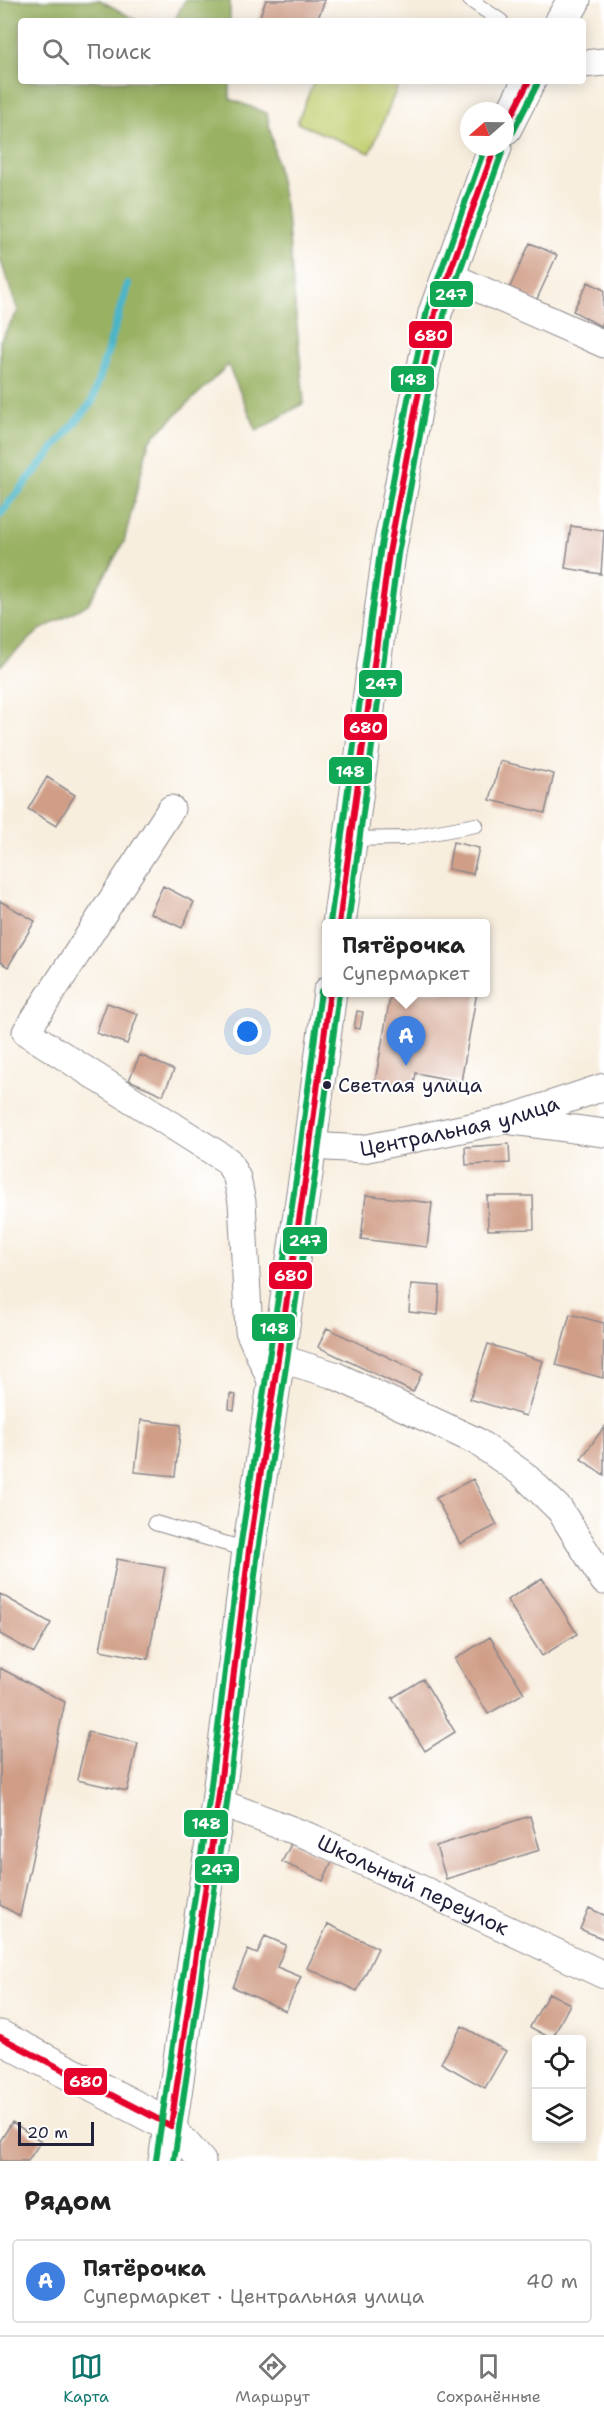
<!DOCTYPE html>
<html lang="ru">
<head>
<meta charset="utf-8">
<style>
  :root { --surface:#fff; --page:#f2f2f2; --text:#222; --muted:#767676; --line:#e0e0e0; --accent:#0f766e }
  body { margin:0; font-family:"Shantell Sans",sans-serif; background:var(--page); color:var(--text) }
  .controls { position:absolute; right:18px; bottom:18px; display:grid; overflow:hidden; border-radius:6px; box-shadow:0 3px 15px #0003 }
  .controls button { width:54px; height:54px; display:grid; place-items:center; padding:0; border:0; border-bottom:2px solid var(--line); background:var(--surface); color:var(--text); font:30px sans-serif }
  .compass { position:absolute; left:460px; top:102px; width:54px; height:54px; border-radius:50%; background:var(--surface); box-shadow:0 3px 15px #0003; rotate:250deg }
  .scale { position:absolute; left:18px; bottom:15px; width:76px; box-sizing:border-box; padding-left:6px; border:3px solid #22223b; border-top:0; font-size:16px; line-height:21px; white-space:nowrap; color:#22223b; -webkit-text-stroke:4px #fff; paint-order:stroke }
  .you { position:absolute; left:248px; top:1032px; width:21px; height:21px; margin:-15px; border:4px solid #fff; border-radius:50%; background:#1a73e8; box-shadow:0 0 0 9px #1a73e833 }
  .badge { display:grid; place-items:center; width:39px; height:39px; border-radius:50%; background:var(--accent); color:#fff; font-size:20px; font-weight:700 }
  .pin { position:absolute; translate:-50% -50px; filter:drop-shadow(0 2px 3px #0008) }
  .pin::after { content:''; position:absolute; top:32px; width:21px; height:18px; background:inherit; clip-path:polygon(0 0,100% 0,50% 100%) }
  .popup { position:absolute; left:322px; top:919px; width:168px; height:78px; box-sizing:border-box; display:grid; place-content:center; border-radius:6px; background:var(--surface); filter:drop-shadow(0 2px 4px #0005); font-size:20px; white-space:nowrap; color:var(--muted) }
  .popup b { font-size:22px; color:var(--text) }
  .popup::after { content:''; position:absolute; left:50%; top:100%; margin-left:-12px; border:12px solid transparent; border-top-color:var(--surface) }
  .list { margin:0; padding:0; list-style:none }
  h2 { display:flex; justify-content:space-between; align-items:center; height:78px; margin:0; padding:0 24px; font-size:26px }
  h2 small { font-size:20px; font-weight:400; color:var(--muted) }
  .list li { display:grid; grid-template-columns:39px 1fr auto; gap:18px; align-items:center; box-sizing:border-box; height:84px; margin:0 12px 12px; padding:0 12px; border:2px solid var(--line); border-radius:6px }
  .list b { display:block; font-size:22px; white-space:nowrap }
  .list p { margin:0; font-size:20px; white-space:nowrap; color:var(--muted) }
  .list em { font-size:20px; font-style:normal; color:var(--muted) }
  .icon { flex:none; width:33px; height:33px; fill:none; stroke:currentColor; stroke-width:2; stroke-linecap:round; stroke-linejoin:round }
  .map { position:relative; flex:none; width:604px; height:2161px; overflow:hidden }
  .search { position:absolute; background:var(--surface); box-shadow:0 3px 15px #0003; left:18px; right:18px; top:18px; height:66px; display:flex; align-items:center; gap:15px; box-sizing:border-box; padding:0 21px; border-radius:6px; color:var(--muted); font-size:22px }
  .sheet { height:174px; background:var(--surface) }
  nav { display:flex; justify-content:space-around; align-items:center; box-sizing:border-box; height:84px; border-top:2px solid var(--line); background:var(--surface); font-size:16px; color:var(--muted) }
  nav a { display:grid; justify-items:center; gap:3px }
  nav .on { color:var(--accent) }
  .map>svg:first-child { display:block }
  .green { fill:#c2ce70; stroke:#727856; stroke-width:1.5 }
  .forest { fill:#99b162; stroke:#5e6a4e; stroke-width:1.5 }
  .lines { fill:none; stroke-linecap:round; stroke-linejoin:round }
  .stream { stroke:#4bb5c8; stroke-width:8 }
  .building { fill:#d09e87 }
  .lane-casing { stroke:#8d888c; stroke-width:16 }
  .street-casing { stroke:#8d888c; stroke-width:29 }
  .secondary-casing { stroke:#8d888c; stroke-width:35 }
  .lane { stroke:#fff; stroke-width:14 }
  .street { stroke:#fff; stroke-width:27 }
  .secondary { stroke:#fff; stroke-width:33 }
  .bus-1-casing { stroke:#fff; stroke-width:10 }
  .bus-2-casing { stroke:#fff; stroke-width:10 }
  .bus-3-casing { stroke:#fff; stroke-width:10 }
  .bus-1 { stroke:#e4002b; stroke-width:6 }
  .bus-2 { stroke:#10a855; stroke-width:6 }
  .bus-3 { stroke:#10a855; stroke-width:6 }
  .bus-dot { fill:#22223b; stroke:#fff; stroke-width:2 }
  .labels { text-anchor:middle; stroke-width:4.5; stroke-linejoin:round; paint-order:stroke }
  .bus-label { font-size:20px; fill:#22223b; stroke:#fff; text-anchor:start }
  .street-label { font-size:21px; fill:#22223b; stroke:#fff }
  .line-badge { stroke:#fff; stroke-width:2 }
  .badge-label { font-size:16px; text-anchor:middle; font-weight:bold; fill:#fff }
</style>
</head>
<body>
<div class="map">
<svg width="604" height="2161" viewBox="0 0 604 2161">
  <rect width="100%" height="100%" fill="#fff"/>
  <filter id="ink" filterUnits="userSpaceOnUse"><feTurbulence type="fractalNoise" baseFrequency=".0167" numOctaves="2"/><feDisplacementMap in="SourceGraphic" scale="12" xChannelSelector="R" yChannelSelector="G"/><feConvolveMatrix kernelMatrix="1 2 1 2 8 2 1 2 1" color-interpolation-filters="sRGB"/></filter>
  <filter id="wash" filterUnits="userSpaceOnUse"><feTurbulence type="fractalNoise" baseFrequency=".008" numOctaves="4" result="noise"/><feDisplacementMap in="SourceGraphic" scale="24" xChannelSelector="R" yChannelSelector="G"/><feGaussianBlur stdDeviation="1.35" result="paint"/><feColorMatrix in="noise" values="0 0 0 0 0 0 0 0 0 0 0 0 0 0 0 0 0 1.4 0 .05"/><feComposite in="paint" operator="in"/></filter>
  <g filter="url(#wash)">
    <rect width="100%" height="100%" fill="#f8eede"/>
    <path class="green" d="M314,81H400L370,153L297,123Z"/>
    <path class="forest" d="M0,0H100L138,21H21V81H230V99L267,113L287,217L304,403L257,431L228,365L149,441L124,542L88,604L40,630L0,666V341L18,311L0,259Z
      M185,0H230V21H174Z"/>
    <g class="lines">
      <path class="stream" d="M0,514L92,402L128,284"/>
    </g>
    <g id="blocks">
      <path class="building" d="M266,0H325L317,21H258Z
        M530,243L557,255L536,301L509,289Z
        M588,282L604,290L602,327L573,311Z
        M571,526L604,531L601,574L565,568Z
        M500,761L554,774L545,813L490,800Z
        M47,777L75,795L56,826L28,809Z
        M453,842L479,848L473,874L448,869Z
        M163,886L194,902L182,928L150,913Z
        M0,901L35,921L8,967L0,962Z
        M391,992H477L461,1082L416,1073L413,1089L375,1082Z
        M107,1003L138,1014L127,1044L96,1033Z
        M357,1011L363,1012L360,1029L354,1028Z
        M140,1055L174,1070L163,1095L129,1080Z
        M509,1144L510,1163L466,1165L465,1147Z
        M366,1195L432,1203L427,1247L361,1239Z
        M487,1196H533L534,1229L488,1230Z
        M411,1284L440,1286L438,1315L409,1312Z
        M570,1314L604,1323L603,1378L556,1365Z
        M327,1328L422,1373L413,1392L318,1347Z
        M488,1344L543,1361L526,1416L470,1399Z
        M230,1394L236,1395L234,1410L229,1409Z
        M141,1420L181,1425L175,1476L135,1472Z
        M604,1427V1475L581,1459Z
        M473,1479L497,1525L460,1544L436,1498Z
        M117,1559L165,1568L148,1659L100,1650Z
        M542,1578L577,1634L542,1656L507,1600Z
        M0,1594L51,1623L34,1653L0,1634Z
        M490,1637L524,1693L488,1714L455,1659Z
        M0,1668L65,1702L20,1916L0,1905Z
        M423,1679L455,1732L425,1751L392,1698Z
        M88,1732L138,1743L127,1791L77,1780Z
        M530,1816L540,1850L446,1879L436,1846Z
        M292,1842L332,1861L323,1881L282,1862Z
        M589,1908L604,1915V1939L580,1929Z
        M328,1924L378,1948L357,1991L307,1968Z
        M265,1936L286,1945L277,1967L301,1977L286,2011L233,1987L248,1950L257,1954Z
        M549,1993L570,2004L552,2039L530,2027Z
        M462,2026L506,2051L485,2088L441,2063Z
        M12,2122L41,2141L28,2161H0V2141Z"/>
    </g>
  </g>
  <g filter="url(#ink)">
    <use href="#blocks" fill-opacity="0" stroke="#8d888c" stroke-width="1.5"/>
    <g class="lines">
      <defs>
        <path id="lane" d="M470,0L501,21
          M350,839L405,838L476,825
          M155,1523L248,1550"/>
        <g id="street">
          <path d="M583,64L604,62"/>
          <path d="M448,275L604,344"/>
          <path d="M171,809L26,1032L228,1161L237,1178L242,1202L249,1331L274,1387"/>
          <path d="M513,1121L604,1133"/>
          <path id="s1" d="M310,1146L363,1149L505,1120L604,1087"/>
          <path d="M279,1358L334,1375L476,1441L523,1474L560,1510L604,1581"/>
          <path id="s2" d="M218,1802L313,1838L604,1975"/>
          <path d="M171,2126L202,2161"/>
        </g>
        <path id="secondary" d="M562,21L574,0
          M505,128L529,81
          M339,924L389,553L416,406L435,313L495,147
          M0,2037L171,2126
          M165,2161L218,1802L249,1550L306,1174L330,992"/>
      </defs>
      <use href="#lane" class="lane-casing"/>
      <use href="#street" class="street-casing"/>
      <use href="#secondary" class="secondary-casing"/>
      <use href="#lane" class="lane"/>
      <use href="#street" class="street"/>
      <use href="#secondary" class="secondary"/>
      <defs>
        <path id="bus-1" d="M505,128L529,81
          M339,924L389,553L416,406L435,313L495,147
          M0,2037L171,2126
          M171,2126L218,1802L249,1550L306,1174L330,992"/>
        <path id="bus-2" d="M513,132L537,85
          M348,924L398,554L425,408L444,315L503,150
          M174,2161L227,1803L258,1551L315,1175L339,993"/>
        <path id="bus-3" d="M330,923L380,552L407,404L427,310L485,147
          M156,2160L209,1801L240,1549L297,1173L321,991"/>
      </defs>
      <use href="#bus-1" class="bus-1-casing"/>
      <use href="#bus-2" class="bus-2-casing"/>
      <use href="#bus-3" class="bus-3-casing"/>
      <use href="#bus-1" class="bus-1"/>
      <use href="#bus-2" class="bus-2"/>
      <use href="#bus-3" class="bus-3"/>
    </g>
  </g>
  <circle class="bus-dot" cx="327" cy="1085" r="5"/>
  <g class="labels">
    <g class="bus-label">
      <text x="338" y="1092">Светлая улица</text>
    </g>
    <g class="street-label">
      <text dy="7" stroke="none"><textPath href="#s1" startOffset="152">Центральная улица</textPath></text>
      <text dy="7" stroke="none"><textPath href="#s2" startOffset="212">Школьный переулок</textPath></text>
    </g>
  </g>
  <g class="line-badge">
    <rect x="429" y="280" width="45" height="28" rx="6" fill="#10a855"/>
    <rect x="408" y="320" width="45" height="29" rx="6" fill="#e4002b"/>
    <rect x="390" y="365" width="45" height="28" rx="6" fill="#10a855"/>
    <rect x="358" y="669" width="45" height="29" rx="6" fill="#10a855"/>
    <rect x="343" y="713" width="45" height="28" rx="6" fill="#e4002b"/>
    <rect x="328" y="756" width="45" height="29" rx="6" fill="#10a855"/>
    <rect x="282" y="1226" width="46" height="29" rx="6" fill="#10a855"/>
    <rect x="268" y="1261" width="45" height="29" rx="6" fill="#e4002b"/>
    <rect x="251" y="1313" width="45" height="29" rx="6" fill="#10a855"/>
    <rect x="183" y="1809" width="46" height="29" rx="6" fill="#10a855"/>
    <rect x="194" y="1855" width="46" height="29" rx="6" fill="#10a855"/>
    <rect x="63" y="2067" width="45" height="29" rx="6" fill="#e4002b"/>
  </g>
  <g class="badge-label">
    <text x="451" y="300">247</text>
    <text x="431" y="341">680</text>
    <text x="412" y="385">148</text>
    <text x="381" y="689">247</text>
    <text x="366" y="733">680</text>
    <text x="350" y="777">148</text>
    <text x="305" y="1246">247</text>
    <text x="291" y="1281">680</text>
    <text x="274" y="1334">148</text>
    <text x="206" y="1829">148</text>
    <text x="217" y="1875">247</text>
    <text x="86" y="2087">680</text>
  </g>
</svg>
<div class="controls">
<button><svg class="icon" aria-label="locate" viewBox="0 0 24 24"><circle cx="12" cy="12" r="6"/><path d="M12 2v4M12 18v4M2 12h4M18 12h4"/></svg></button>
<button><svg class="icon" aria-label="layers" viewBox="0 0 24 24"><path d="M12 4l9 5-9 5-9-5zM3 14l9 5 9-5"/></svg></button>
</div>
<svg class="compass" viewBox="-18 -18 36 36"><path d="M0-13l5 13h-10z" fill="#e53935"/><path d="M0 13l5-13h-10z" fill="#767676"/></svg>
<div class="scale">20 m</div>
<div class="you"></div>
<div class="pin badge" style="left:406px;top:1066px;background:#3f7fe0">A</div>
<div class="popup"><b>Пятёрочка</b>Супермаркет</div>
<div class="search"><svg class="icon" aria-label="search" viewBox="0 0 24 24"><circle cx="10" cy="10" r="6"/><path d="M15 15l6 6"/></svg>Поиск</div>
</div>
<section class="sheet">
<h2>Рядом<small></small></h2>
<ul class="list">
<li><span class="badge" style="background:#3f7fe0">A</span><div><b>Пятёрочка</b><p>Супермаркет · Центральная улица</p></div><em>40 m</em></li>
</ul>
</section>
<nav>
<a class="on"><svg class="icon" aria-label="map" viewBox="0 0 24 24"><path d="M3 6l6-2 6 2 6-2v14l-6 2-6-2-6 2zM9 4v14M15 6v14"/></svg>Карта</a>
<a><svg class="icon" aria-label="directions" viewBox="0 0 24 24"><path d="M12 3l9 9-9 9-9-9zM9 14v-3h6M13 9l2 2-2 2"/></svg>Маршрут</a>
<a><svg class="icon" aria-label="saved" viewBox="0 0 24 24"><path d="M7 4h10v16l-5-4-5 4z"/></svg>Сохранённые</a>
</nav>
</body>
</html>
